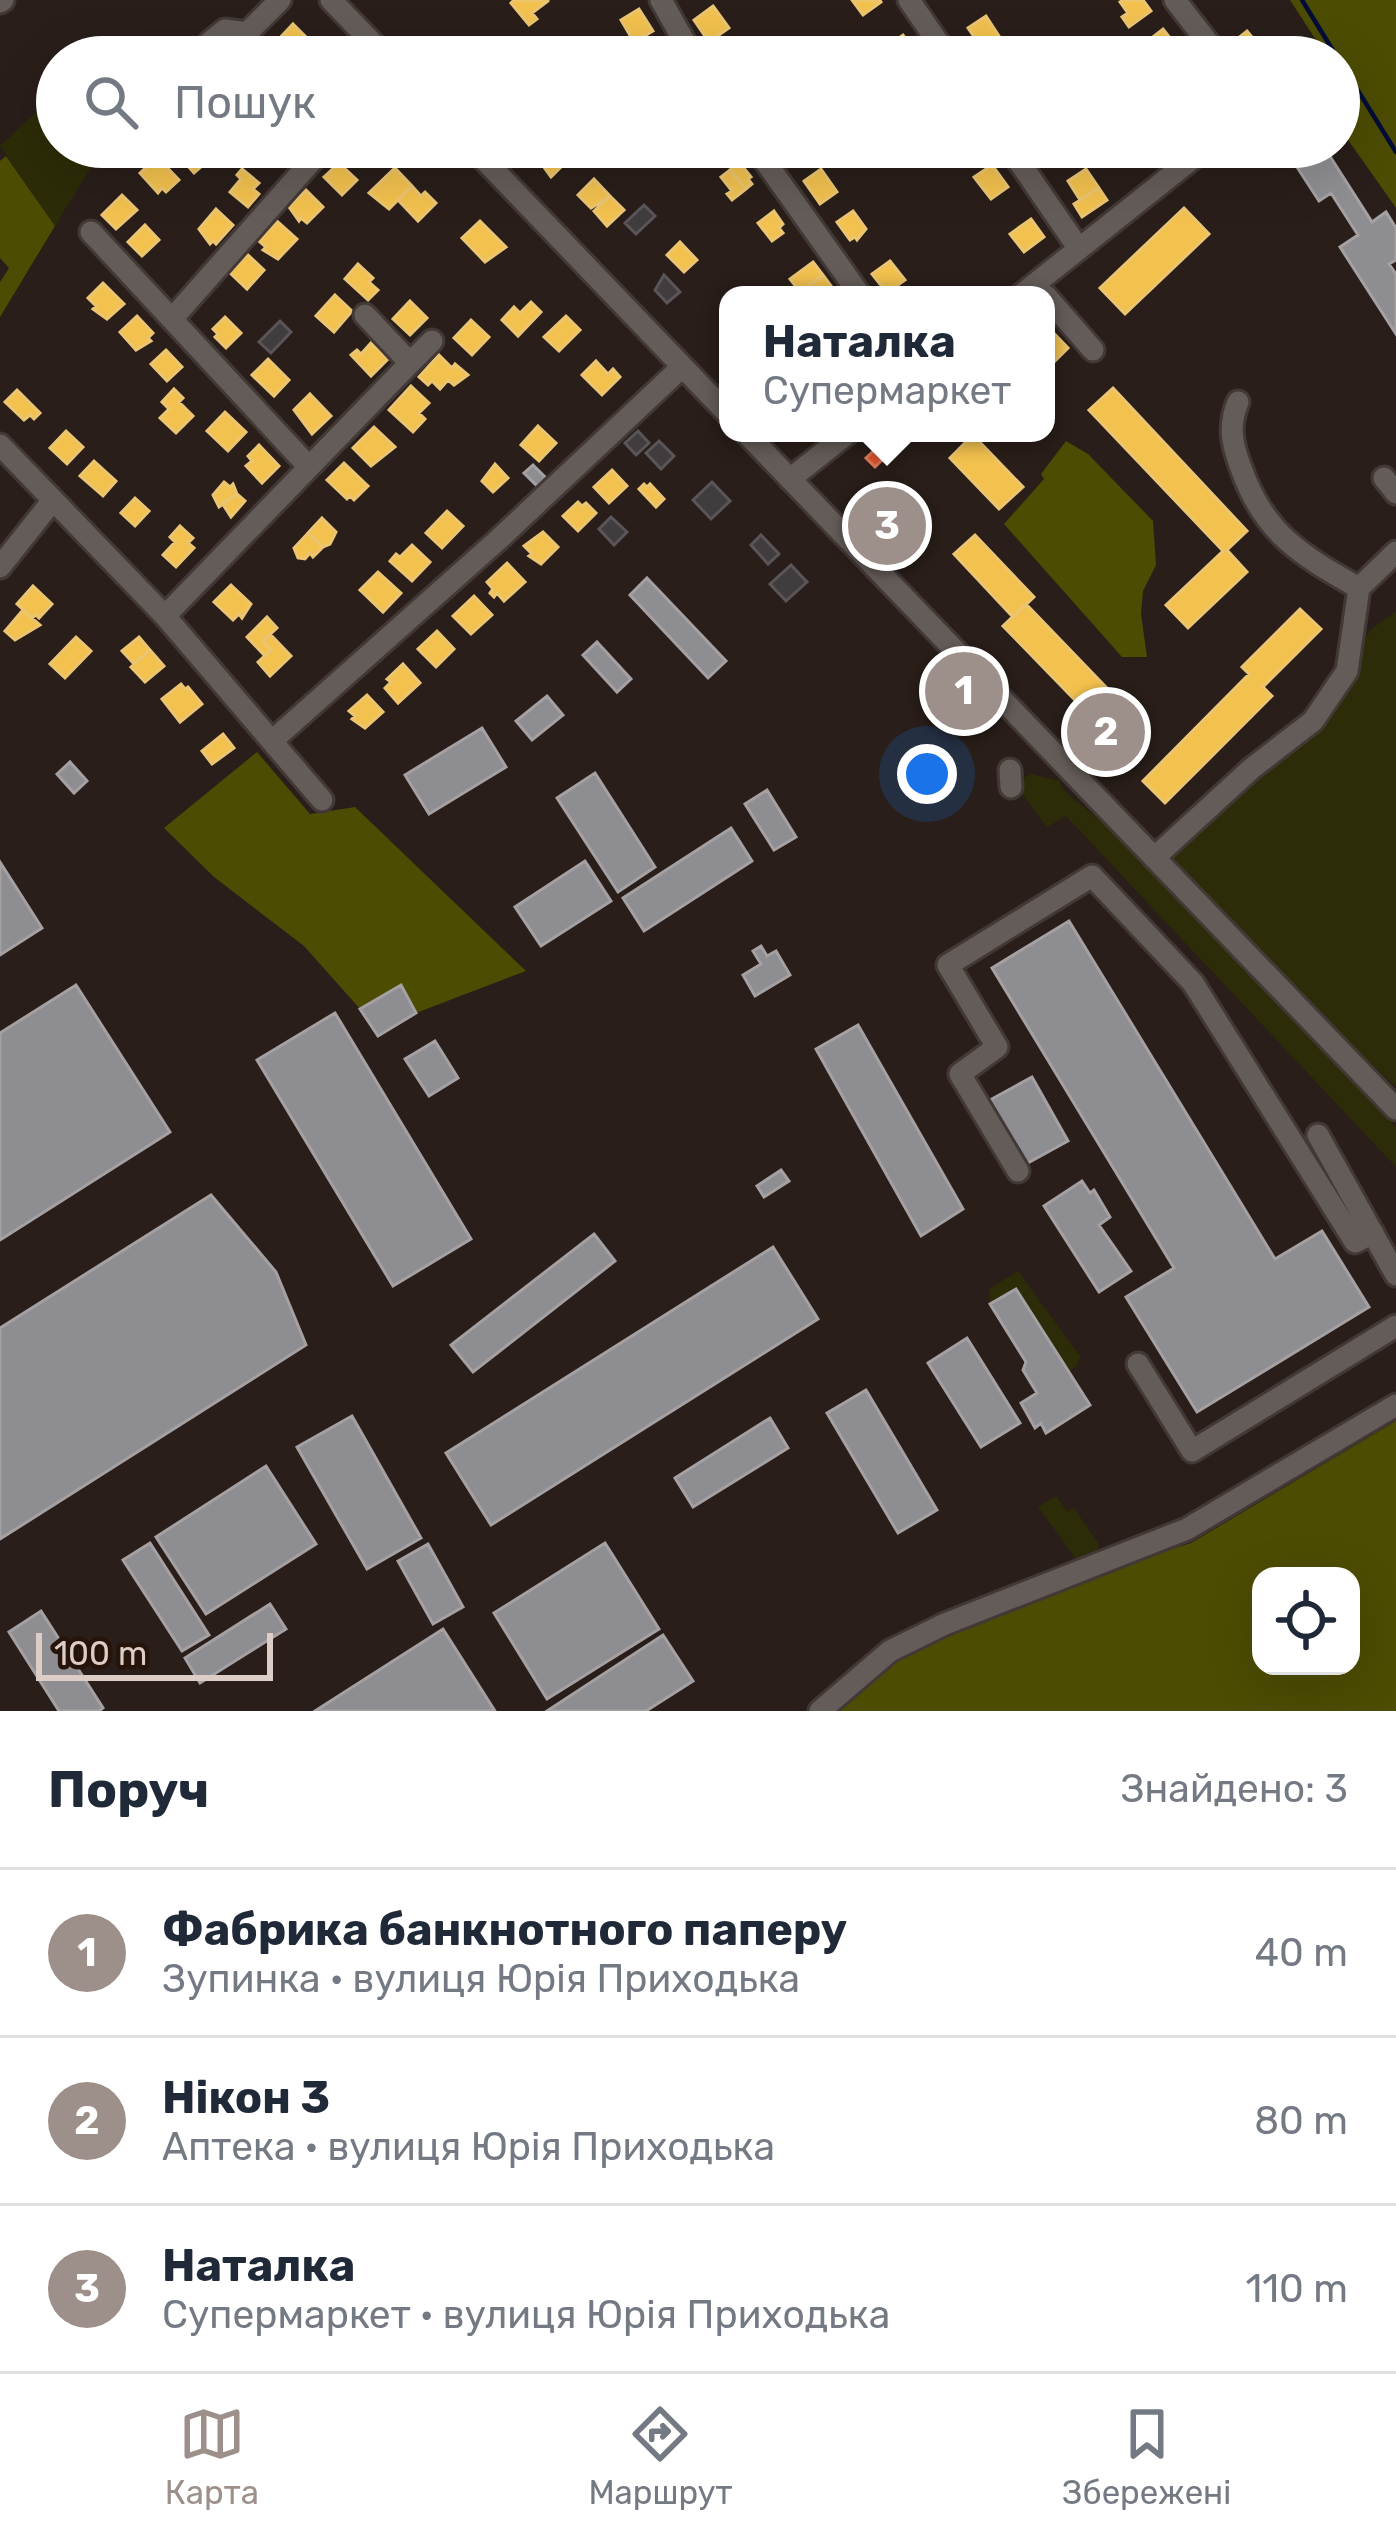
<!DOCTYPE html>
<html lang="uk">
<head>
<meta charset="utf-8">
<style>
  :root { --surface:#fff; --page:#f6f6f7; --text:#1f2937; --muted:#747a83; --line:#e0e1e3; --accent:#9d908a }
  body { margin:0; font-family:Rubik,sans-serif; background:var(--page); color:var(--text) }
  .controls { position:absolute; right:36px; bottom:36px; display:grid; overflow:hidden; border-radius:24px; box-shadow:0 12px 48px #0002 }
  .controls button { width:108px; height:108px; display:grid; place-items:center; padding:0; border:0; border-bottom:3px solid var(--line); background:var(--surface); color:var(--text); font:60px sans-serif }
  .scale { position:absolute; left:36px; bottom:30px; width:237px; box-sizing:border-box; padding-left:12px; border:6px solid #dccec7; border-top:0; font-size:33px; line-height:42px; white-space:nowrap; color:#dccec7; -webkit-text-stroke:9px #261309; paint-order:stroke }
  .you { position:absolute; left:927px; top:774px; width:42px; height:42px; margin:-30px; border:9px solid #fff; border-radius:50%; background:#1a73e8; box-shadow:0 0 0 18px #1a73e833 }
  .badge { display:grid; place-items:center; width:78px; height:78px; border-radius:50%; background:var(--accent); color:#fff; font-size:39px; font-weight:700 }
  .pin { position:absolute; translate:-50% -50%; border:6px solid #fff; box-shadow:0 3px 12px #0006 }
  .popup { position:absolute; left:719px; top:286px; width:336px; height:156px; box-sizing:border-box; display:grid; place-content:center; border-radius:24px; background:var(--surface); filter:drop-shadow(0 3px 9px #0005); font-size:39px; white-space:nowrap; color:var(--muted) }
  .popup b { font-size:45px; color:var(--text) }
  .popup::after { content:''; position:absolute; left:50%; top:100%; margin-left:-24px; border:24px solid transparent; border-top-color:var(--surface) }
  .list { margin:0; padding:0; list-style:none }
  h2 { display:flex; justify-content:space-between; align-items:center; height:156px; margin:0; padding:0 48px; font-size:51px }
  h2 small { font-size:39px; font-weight:400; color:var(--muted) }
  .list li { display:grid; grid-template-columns:78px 1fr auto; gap:36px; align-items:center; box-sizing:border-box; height:168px; padding:0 48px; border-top:3px solid var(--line) }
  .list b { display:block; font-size:45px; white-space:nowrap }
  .list p { margin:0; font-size:39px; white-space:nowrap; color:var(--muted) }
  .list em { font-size:39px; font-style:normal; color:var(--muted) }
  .icon { flex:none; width:66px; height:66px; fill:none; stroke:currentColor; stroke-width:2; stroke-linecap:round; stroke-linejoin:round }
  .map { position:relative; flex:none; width:1396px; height:1711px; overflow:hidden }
  .search { position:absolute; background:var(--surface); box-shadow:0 12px 48px #0002; left:36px; right:36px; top:36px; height:132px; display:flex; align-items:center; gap:30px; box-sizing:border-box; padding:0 42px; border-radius:66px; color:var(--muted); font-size:45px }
  .sheet { height:660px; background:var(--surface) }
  nav { display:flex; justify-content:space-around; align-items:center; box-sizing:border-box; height:168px; border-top:3px solid var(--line); background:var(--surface); font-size:33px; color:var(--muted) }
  nav a { display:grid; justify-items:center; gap:6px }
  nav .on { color:var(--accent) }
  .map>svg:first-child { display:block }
  .green { fill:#2c2c08 }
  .forest { fill:#4c4c03; fill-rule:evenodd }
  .homes { fill:#f2c14e; stroke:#ebc572; stroke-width:3 }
  .shops { fill:#e4572e; stroke:#e27b5c; stroke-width:3 }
  .industry { fill:#8d8d92; stroke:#a5a0a2; stroke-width:3 }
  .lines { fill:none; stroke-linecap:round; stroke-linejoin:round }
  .stream { stroke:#040d37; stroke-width:4.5 }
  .building { fill:#413c3e; stroke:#595558; stroke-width:3 }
  .minor-casing { stroke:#423835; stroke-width:27 }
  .minor { stroke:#645c58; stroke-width:21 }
</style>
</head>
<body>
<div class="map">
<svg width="1396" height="1711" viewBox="0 0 1396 1711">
  <rect width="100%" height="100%" fill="#291e19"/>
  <path class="green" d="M57,93V147H103L55,226L0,146Z
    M1396,611V1087L1157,861L1331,713L1369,631Z
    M1032,774L1059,781L1064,791L1127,842L1396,1127V1167L1066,816L1047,827L1018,789L1025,777Z
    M1018,1271L1080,1356L1077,1366L1066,1373L1016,1290L990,1304L989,1289Z
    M1056,1496L1067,1511L1074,1508L1098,1543L1097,1557L1082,1567L1038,1507Z"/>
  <path class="forest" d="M1290,0H1396V208L1339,127V57H1327Z
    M6,156L55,226L0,317V282L9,268L0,258V161Z
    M1066,441L1088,454L1153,521L1156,565L1143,591L1141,614L1147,657H1122L1004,524L1044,479L1041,474Z
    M257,752L310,814L355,807L526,971L416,1013L401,986L360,1009L304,946L214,877L164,828Z
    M1396,1421V1711H819L879,1645L967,1612L1191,1543ZM1261,1576H1351V1666H1261Z"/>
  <path class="homes" d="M514,0H548V1L532,13L537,19L529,25L511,3Z
    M852,0H880L881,2L863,15Z
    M1123,0H1143L1151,11L1129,27L1122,17L1128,13L1120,2Z
    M713,6L729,28L709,42L694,20Z
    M639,9L653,31L634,42L621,20Z
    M986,16L1003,42L981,57L977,50L981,47L968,28Z
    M293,24L316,47L306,57H291L276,42Z
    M1163,29L1181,52L1175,57H1148L1140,47Z
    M1247,31L1268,57H1243L1232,43Z
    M903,35L916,54L887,57L882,50Z
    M733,38L746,57H719L715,50Z
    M171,147H205L204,152L210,159L194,173Z
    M550,147H559L570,158L551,177L538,159Z
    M945,147H979L956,163Z
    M157,157L179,180L166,192L162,188L158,193L140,173Z
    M739,162L751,177L748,179L752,184L746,189L730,170Z
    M339,163L357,180L342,195L324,177Z
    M992,165L1008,187L991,199L974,177Z
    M395,168L412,186L389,209L369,193Z
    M242,169L259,183L253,189L259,194L248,207L230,192L241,179L237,175Z
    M821,169L837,192L820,204L804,181Z
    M1086,169L1099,188L1080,200L1068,181Z
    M730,170L746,189L732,200L727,194L732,191L721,177Z
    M594,179L610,196L591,208L578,195Z
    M412,186L421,196L425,192L436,203L418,221L398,200Z
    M1099,188L1107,200L1082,217L1074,204Z
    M306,190L323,207L307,223L301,218L299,221L289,207Z
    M122,195L137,210L116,229L102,215Z
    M610,196L624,210L607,226L594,211Z
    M1184,208L1209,234L1125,314L1100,288Z
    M216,209L233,225L216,244L213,241L210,244L199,229Z
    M774,211L783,224L779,228L783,233L772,241L758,223Z
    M853,211L866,229L857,240L855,237L850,240L837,222Z
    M1031,219L1044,237L1024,252L1010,234Z
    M277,221L297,239L278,259L263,250L266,247L259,241Z
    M480,221L506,247L485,262L462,238Z
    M145,225L159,240L142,256L128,242Z
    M680,242L697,260L684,272L667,255Z
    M247,254L264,270L247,289L230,273Z
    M890,261L905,280L887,293L872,274Z
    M813,262L823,275L800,292L790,279Z
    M358,264L373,278L369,282L378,290L368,300L345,279Z
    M823,275L834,290L827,295H806L810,291L807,287Z
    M103,283L124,304L107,319L93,309L96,306L88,298Z
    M335,295L352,311L334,332L316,316Z
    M410,301L427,318L410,335L393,319Z
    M531,302L541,312L518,336L502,320L514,307L520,313Z
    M137,316L153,333L148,338L151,341L136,350L120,332Z
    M566,316L580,330L559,351L544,337Z
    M225,317L241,333L226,348L215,337L218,334L213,329Z
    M471,320L489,337L472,355L454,338Z
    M1046,325L1068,348L1046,370Z
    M371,343L388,359L371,376L351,355L357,350L361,354Z
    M166,350L182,367L167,381L151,364Z
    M439,355L452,368L455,364L468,375L454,385L448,380L440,389L432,381L428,385L419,377Z
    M268,359L289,380L274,396L252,375Z
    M596,361L608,374L613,369L620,377L602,395L582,375Z
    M411,386L429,403L419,413L425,419L413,432L389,410Z
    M1113,388L1247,531L1227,550L1247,572L1188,628L1166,605L1223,551L1089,410Z
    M174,389L183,398L179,402L193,416L176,433L160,418L169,409L162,402Z
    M17,390L40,413L34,419L30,415L24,420L5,402Z
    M310,394L331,416L312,434L294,410Z
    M225,412L246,432L228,451L207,431Z
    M538,426L556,443L539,461L521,445Z
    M374,427L395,447L371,466L353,448Z
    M66,431L83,447L67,464L50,448Z
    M973,435L1023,487L999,509L950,458Z
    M259,445L279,466L262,483L246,466L252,461L248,456Z
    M94,461L116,481L103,496L80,476Z
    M344,463L368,486L354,500L350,496L347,499L327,480Z
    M495,464L508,478L493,492L482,481Z
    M612,470L627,486L609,503L594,487Z
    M224,482L230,487L233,484L237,494L219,507L213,495Z
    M644,484L647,487L650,484L664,499L656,507L639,489Z
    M237,494L245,501L231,517L222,503Z
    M135,498L149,511L135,526L121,513Z
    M578,502L582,506L586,503L596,513L578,531L563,516Z
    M447,511L463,526L442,548L426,533Z
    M322,518L336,532L330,544L323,547L308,533Z
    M180,526L193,538L188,543L194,548L176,567L163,555L175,542L170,537Z
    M543,532L558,547L541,564L529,556L532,554L524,546Z
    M308,533L323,547L313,557L310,553L305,559L298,558L294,548Z
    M975,535L1034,597L1013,617L954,554Z
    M412,545L430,562L412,581L390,561L396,554L400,557Z
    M507,563L525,582L504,601L497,593L494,597L490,593L493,589L487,582Z
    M378,572L401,593L383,612L360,590Z
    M231,585L251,604L242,618L239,614L233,620L214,602Z
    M33,586L52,604L39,618L36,615L32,618L17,604Z
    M474,596L492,615L471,634L453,616Z
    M1026,604L1128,710L1106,732L1003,626Z
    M1300,609L1321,629L1263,687L1272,696L1165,803L1143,781L1249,674L1242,667Z
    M23,610L40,625L15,640L5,631Z
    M267,617L277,628L263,641L271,650L265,656L247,637Z
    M437,631L454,649L436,667L418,649Z
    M270,634L291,656L270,676L258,662L271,650L263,641Z
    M76,637L91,651L65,678L50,664Z
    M139,637L150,650L134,664L122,651Z
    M150,650L164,666L145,682L131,667Z
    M403,664L420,683L398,703L385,688L391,682L387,679Z
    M181,684L185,689L188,687L202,704L180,722L162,699Z
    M367,695L383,712L365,728L352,719L355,716L349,711Z
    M223,734L234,748L212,764L202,751Z"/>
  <path class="shops" d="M883,442L891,451L875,467L866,458Z
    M880,485L924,528L903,549L859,506Z
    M950,696L970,719L953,733L938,715L945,708L941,703Z"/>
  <path class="industry" d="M1284,147H1324L1372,222L1386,212L1396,228V260L1389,264L1396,274V334L1340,247L1358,235L1331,193L1319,201Z
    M533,465L548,480L539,488L524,473Z
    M647,578L726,661L708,678L630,595Z
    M597,642L631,679L617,692L583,655Z
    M547,696L563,715L532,740L516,721Z
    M482,728L506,767L429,814L405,775Z
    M70,762L87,781L74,793L57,774Z
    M595,773L655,867L618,892L557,798Z
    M767,790L796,837L774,850L745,804Z
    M731,828L752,861L644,931L623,898Z
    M585,861L611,901L541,946L515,907Z
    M0,862L42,928L0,955Z
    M1069,921L1275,1259L1322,1231L1369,1307L1197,1412L1126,1297L1174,1268L992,968Z
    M761,946L767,956L776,951L790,975L755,996L743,975L761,964L753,951Z
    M76,985L170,1132L0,1240V1033Z
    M401,985L416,1013L378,1036L360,1009Z
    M335,1013L471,1239L393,1286L257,1060Z
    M858,1025L963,1209L921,1236L816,1049Z
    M435,1041L458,1078L429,1096L405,1059Z
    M1032,1077L1068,1141L1026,1164L990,1100Z
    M781,1170L789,1181L764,1197L757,1186Z
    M1082,1181L1090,1193L1094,1190L1110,1217L1099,1225L1131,1271L1099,1292L1044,1206Z
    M211,1195L276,1272L306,1345L0,1539V1328Z
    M594,1234L615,1261L473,1372L451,1345Z
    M773,1247L818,1319L491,1525L446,1453Z
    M1016,1289L1090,1405L1046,1433L1041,1423L1035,1428L1021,1403L1037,1393L1023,1370L1026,1362L990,1304Z
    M967,1338L1020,1423L981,1447L928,1363Z
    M866,1390L937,1510L898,1533L827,1413Z
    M352,1416L421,1538L367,1569L297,1447Z
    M770,1418L788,1448L693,1507L675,1478Z
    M266,1466L316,1544L206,1614L156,1537Z
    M150,1543L209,1635L182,1651L123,1560Z
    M605,1543L659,1629L547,1699L494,1613Z
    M428,1544L463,1607L433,1624L398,1561Z
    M270,1604L286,1629L200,1683L185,1658Z
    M41,1611L103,1708L99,1711H59L9,1632Z
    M443,1629L495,1711H315Z
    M663,1635L693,1681L646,1711H547Z"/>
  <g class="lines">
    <path class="stream" d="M1302,0L1337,57
      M1339,60L1396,152"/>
  </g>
  <path class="building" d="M644,205L655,216L636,234L625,223Z
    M664,275L680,292L667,303L655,290Z
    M280,321L291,332L271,353L259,342Z
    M638,431L649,443L636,455L625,443Z
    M659,441L674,456L661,469L646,453Z
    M712,482L730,501L711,519L693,500Z
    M611,517L627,532L614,545L599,529Z
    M761,535L779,554L768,564L751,545Z
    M791,565L807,582L786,601L770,584Z"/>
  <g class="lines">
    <defs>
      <path id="minor" d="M331,0L386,57
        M661,0L693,57
        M909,0L948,57
        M1175,0L1219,57
        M0,2L3,0
        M204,57L210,42L225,30L247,33L280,0
        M472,147L728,414
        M755,147L860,295
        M1009,147L1079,249
        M91,232L308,466
        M1021,295L1207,147
        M1046,296L1093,350
        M365,315L410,363L432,341
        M172,319L324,147
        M1238,402C1228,426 1232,444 1241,468C1264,534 1301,555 1359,588
        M746,433L1396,1109
        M0,445L165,616L322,800
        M1384,478L1396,493
        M790,479L848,433
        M0,567L53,500
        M165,616L410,363
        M272,741L499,539L682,367
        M1010,770L1011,787
        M1154,858L1251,769L1313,721L1347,671L1359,588L1396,552
        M1318,1135L1396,1275
        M1018,1171L960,1074L997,1047L948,965L1092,876L1193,983L1355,1242L1373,1233
        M1138,1364L1192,1451L1396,1326
        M820,1711L890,1651L945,1624L1187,1529L1396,1405"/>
    </defs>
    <use href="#minor" class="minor-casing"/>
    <use href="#minor" class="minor"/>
  </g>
</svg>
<div class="controls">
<button><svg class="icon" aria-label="locate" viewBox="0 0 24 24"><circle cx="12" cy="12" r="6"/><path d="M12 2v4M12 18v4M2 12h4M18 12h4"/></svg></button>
</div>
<div class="scale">100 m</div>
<div class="you"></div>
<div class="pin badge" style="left:964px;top:691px">1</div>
<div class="pin badge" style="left:1106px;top:732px">2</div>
<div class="pin badge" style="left:887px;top:526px">3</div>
<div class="popup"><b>Наталка</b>Супермаркет</div>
<div class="search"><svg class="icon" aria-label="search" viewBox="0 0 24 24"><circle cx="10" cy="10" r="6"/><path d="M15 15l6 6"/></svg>Пошук</div>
</div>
<section class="sheet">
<h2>Поруч<small>Знайдено: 3</small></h2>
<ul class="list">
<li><span class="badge">1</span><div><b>Фабрика банкнотного паперу</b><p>Зупинка · вулиця Юрія Приходька</p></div><em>40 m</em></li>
<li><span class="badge">2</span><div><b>Нікон 3</b><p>Аптека · вулиця Юрія Приходька</p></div><em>80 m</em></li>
<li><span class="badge">3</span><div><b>Наталка</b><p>Супермаркет · вулиця Юрія Приходька</p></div><em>110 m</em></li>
</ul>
</section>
<nav>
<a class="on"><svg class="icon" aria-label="map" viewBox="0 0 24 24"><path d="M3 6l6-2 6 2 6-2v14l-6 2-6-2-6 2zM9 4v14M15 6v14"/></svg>Карта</a>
<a><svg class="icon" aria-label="directions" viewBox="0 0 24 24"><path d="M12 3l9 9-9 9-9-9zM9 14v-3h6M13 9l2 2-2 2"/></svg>Маршрут</a>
<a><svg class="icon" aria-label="saved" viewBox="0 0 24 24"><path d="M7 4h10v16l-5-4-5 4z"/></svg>Збережені</a>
</nav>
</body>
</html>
